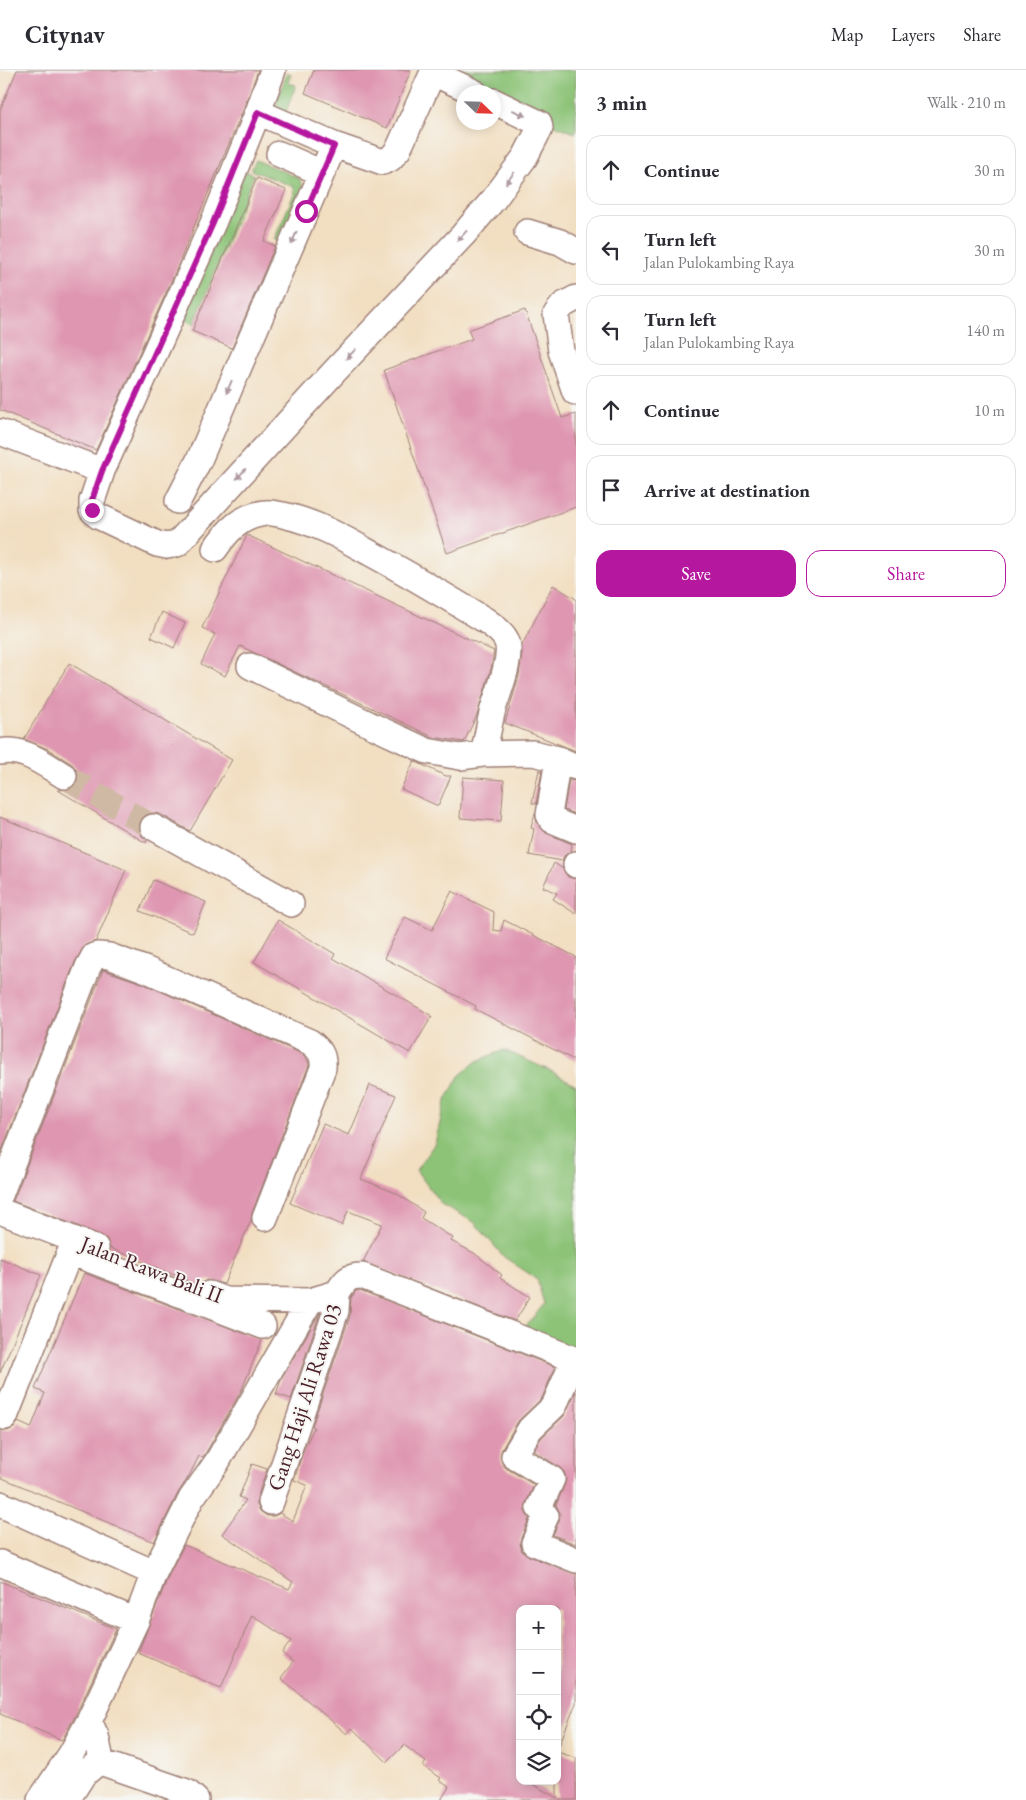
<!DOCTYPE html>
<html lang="en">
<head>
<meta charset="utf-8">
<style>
  :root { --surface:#fff; --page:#f7f7f7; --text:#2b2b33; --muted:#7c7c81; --line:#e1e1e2; --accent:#b5179e }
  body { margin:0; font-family:"EB Garamond",serif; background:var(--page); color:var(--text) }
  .controls { position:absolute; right:15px; bottom:15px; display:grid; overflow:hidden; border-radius:10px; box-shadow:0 2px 12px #0003 }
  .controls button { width:45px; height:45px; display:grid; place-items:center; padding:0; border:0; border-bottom:1px solid var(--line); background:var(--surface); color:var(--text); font:25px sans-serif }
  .compass { position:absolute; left:456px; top:15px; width:45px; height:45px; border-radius:50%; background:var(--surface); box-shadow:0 2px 12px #0003; rotate:113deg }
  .stop { position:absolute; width:15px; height:15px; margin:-11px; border:4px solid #b5179e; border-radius:50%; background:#fff }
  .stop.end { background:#b5179e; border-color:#fff; box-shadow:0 1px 5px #0008 }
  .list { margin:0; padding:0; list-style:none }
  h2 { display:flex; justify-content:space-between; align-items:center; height:65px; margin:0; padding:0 20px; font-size:21px }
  h2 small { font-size:16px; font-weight:400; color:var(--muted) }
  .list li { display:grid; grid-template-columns:32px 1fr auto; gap:15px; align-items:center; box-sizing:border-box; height:70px; margin:0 10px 10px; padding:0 10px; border:1px solid var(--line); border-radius:15px }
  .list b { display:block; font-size:19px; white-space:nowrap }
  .list p { margin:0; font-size:16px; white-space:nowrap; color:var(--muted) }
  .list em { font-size:16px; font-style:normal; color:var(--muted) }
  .actions { display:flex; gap:10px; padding:15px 20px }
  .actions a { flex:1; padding:11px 0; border:1px solid var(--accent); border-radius:15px; text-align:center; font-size:18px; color:var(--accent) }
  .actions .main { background:var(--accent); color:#fff }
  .icon { flex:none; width:28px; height:28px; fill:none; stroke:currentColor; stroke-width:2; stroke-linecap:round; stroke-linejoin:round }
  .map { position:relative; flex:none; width:576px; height:1730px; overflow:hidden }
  header { display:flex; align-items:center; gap:30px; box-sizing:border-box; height:70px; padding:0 25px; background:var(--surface); border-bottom:1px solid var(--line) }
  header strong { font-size:24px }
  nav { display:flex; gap:28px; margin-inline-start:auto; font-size:18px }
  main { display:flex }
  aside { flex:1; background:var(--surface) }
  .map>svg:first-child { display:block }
  .green { fill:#8cc377; stroke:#6b7151 }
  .building { fill:#df97b1 }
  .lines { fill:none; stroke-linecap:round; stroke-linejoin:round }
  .minor-tunnel { stroke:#d0b9a4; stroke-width:25; stroke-dasharray:25 12; stroke-linecap:butt }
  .minor-casing { stroke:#9e7f76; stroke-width:28 }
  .minor { stroke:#fff; stroke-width:25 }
  .oneway { fill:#ae9aa0 }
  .route { stroke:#b5179e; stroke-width:6 }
  .labels { text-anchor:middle; stroke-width:4; stroke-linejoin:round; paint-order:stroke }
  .street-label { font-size:22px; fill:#4a1f2b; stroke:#f6f6f2 }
</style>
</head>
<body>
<header>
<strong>Citynav</strong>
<nav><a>Map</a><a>Layers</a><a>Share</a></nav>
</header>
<main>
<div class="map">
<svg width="576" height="1730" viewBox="0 0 576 1730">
  <rect width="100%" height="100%" fill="#f6f6f2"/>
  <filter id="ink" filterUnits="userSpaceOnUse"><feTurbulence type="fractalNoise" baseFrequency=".02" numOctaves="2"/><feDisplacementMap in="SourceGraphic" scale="10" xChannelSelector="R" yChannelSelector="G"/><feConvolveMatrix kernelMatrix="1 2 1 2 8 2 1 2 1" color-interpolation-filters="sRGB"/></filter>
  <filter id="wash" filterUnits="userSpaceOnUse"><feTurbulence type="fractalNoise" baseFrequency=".0096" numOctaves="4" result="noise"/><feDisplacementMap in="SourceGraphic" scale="20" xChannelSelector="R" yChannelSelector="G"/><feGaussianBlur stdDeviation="1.12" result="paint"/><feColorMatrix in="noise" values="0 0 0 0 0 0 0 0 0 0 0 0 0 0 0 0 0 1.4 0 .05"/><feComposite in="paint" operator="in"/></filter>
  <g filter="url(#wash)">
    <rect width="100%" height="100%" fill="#f2dfc2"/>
    <path class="green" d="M457,0H576V61L575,63L537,48L453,9Z
      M287,3L291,4L288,13L296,15L284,47L273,42Z
      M256,90L299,108L308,126L288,176L274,170L295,122L294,117L251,100Z
      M245,101L254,105L194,254L182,249Z
      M504,980L551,1001L576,1015V1279L524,1259L544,1234L537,1209L504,1187L474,1152L441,1134L416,1100L435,1073L445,1032L459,1006L477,991Z"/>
    <g id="blocks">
      <path class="building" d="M17,0H258L246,33L173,207L96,380L0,340V40Z
        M314,0H411L387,58L305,23Z
        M257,108L286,120L264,171L275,176L232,278L192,261Z
        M525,240L562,348L576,344V437L447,483L384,300L472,269L468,260Z
        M247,465L494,581L491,599L477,645L464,672L433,667L240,576L225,606L201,594L215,564L202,558Z
        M553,515L576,529V681L505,653L519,606L522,584V575Z
        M162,542L185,553L174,578L151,567Z
        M69,593L232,690L190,761L160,744L152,743L146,744L141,750L139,757L141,765L147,770L146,773L58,720L70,719L76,714L78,706L76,699L72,694L48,679L24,669Z
        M414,691L446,706H451L438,736L401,719Z
        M539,700L542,701L536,734L532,733Z
        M463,707L504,710L501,751L460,748Z
        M569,710L576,711V744L564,740Z
        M535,743L537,752L546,763L572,774L571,781L564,786L562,791L529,785L534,759L531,758Z
        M0,747L126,800L96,871L85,875L75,892L0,1085Z
        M554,793L563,799L568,807L576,809V844L553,829L557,823L543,817Z
        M153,810L206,832L193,863L140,841Z
        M452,821L494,842L493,860L501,861L504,850L576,887V991L475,939L476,936L384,888L405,847L432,860Z
        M278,850L335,884L333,888L432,946L410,983L254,892Z
        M103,900L142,913L302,984L308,991L309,995L252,1143L251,1150L224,1214L207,1210L198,1215L110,1178L107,1169L101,1165L13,1131Z
        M370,1015L396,1025L361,1109L396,1123L424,1142L421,1148L453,1168L451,1171L474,1183L502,1205L500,1208L530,1227L515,1251L363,1192L382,1154L348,1141L342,1155L290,1133L323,1054L349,1065Z
        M0,1188L41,1205L0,1303Z
        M84,1203L262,1270L242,1319L205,1384L203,1387L199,1386L189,1406L178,1423L154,1472L0,1407V1360L7,1361L14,1358L18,1352L31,1358L45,1323L35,1319Z
        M360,1220L555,1297L542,1328L518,1351L502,1379L500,1386L502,1393L506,1398L534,1415L526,1433L525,1441L529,1449L521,1468L520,1474L522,1481L529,1486L576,1504V1633L558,1678L557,1539H532L520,1533V1711H527L557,1728V1682L576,1688V1730H441L449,1717L439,1710L441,1708L423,1696L426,1692L404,1675L387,1692L352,1658L347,1664L281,1608L293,1592L282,1583L291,1571L252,1545L221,1618L138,1583L170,1502L184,1475L289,1519L293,1512L222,1464L246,1430L239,1427L252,1394L267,1399L257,1428V1435L260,1441L267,1446H274L280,1443L293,1451L307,1415L294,1410L304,1379L314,1357L312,1356L350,1246L351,1228L356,1221Z
        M320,1243L291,1329L276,1324L282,1307Z
        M576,1321V1474L553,1465L559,1451L560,1443L556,1435L565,1414L566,1409L564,1402L559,1397L534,1381L541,1368L564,1346Z
        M0,1511L116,1559L76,1644L62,1670L0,1644Z"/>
    </g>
  </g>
  <g filter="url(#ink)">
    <use href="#blocks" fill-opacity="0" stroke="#9e7f76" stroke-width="1"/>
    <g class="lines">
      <path class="minor-tunnel" d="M64,706L153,757"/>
      <defs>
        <path id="minor" d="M433,3L474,22
          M258,42L273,0
          M279,84L322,103
          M527,162L560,172L576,181
          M575,322L561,281L556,244L563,235L576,228
          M0,362L102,401L213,153L258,42L334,75L383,92L390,89L398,80L434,0
          M102,401L92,431V440L98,446L157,474L167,476L177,474L334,302L463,165L494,129L525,87L540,58L539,53L493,31
          M178,431L199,390L334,75
          M215,479C228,460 241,446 265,443C271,442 277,444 283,445C315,452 342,467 370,483C409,504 447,527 485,550C492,555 501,561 505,568C515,582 498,623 493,639C489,654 487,669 483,684
          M250,596L373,656L427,681L460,687L483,684L533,683L558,689L576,697
          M0,682C23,677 44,694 64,706
          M558,689L549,745L552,750L576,760
          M153,757L291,834
          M576,795V794
          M0,1125L88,897L94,886L98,885L109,886L147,900L310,972C320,980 324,985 323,998L265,1148
          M0,1141L96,1178
          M337,1223C345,1211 347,1206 362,1206L576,1290
          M209,1224L225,1230L310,1231L337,1223
          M574,1290L554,1336L530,1359L514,1386L552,1409L539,1438L546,1446L534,1473L576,1490
          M5,1347L70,1182L263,1256
          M271,1432L336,1241L337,1223
          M0,1434L154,1503
          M0,1493L136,1551
          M89,1651L96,1666L101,1690L106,1694L187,1722L196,1730
          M40,1730L71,1684L89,1651L136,1551L154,1503L191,1429L217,1392L310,1231
          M67,1730L83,1705L101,1690"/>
      </defs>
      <use href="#minor" class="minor-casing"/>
      <use href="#minor" class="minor"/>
    </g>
    <defs><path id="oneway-solid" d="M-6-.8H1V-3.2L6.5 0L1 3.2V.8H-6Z" transform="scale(1.25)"/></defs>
    <g class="oneway">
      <use href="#oneway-solid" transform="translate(519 43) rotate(25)"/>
      <use href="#oneway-solid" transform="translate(510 108) rotate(127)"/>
      <use href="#oneway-solid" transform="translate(462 166) rotate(132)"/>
      <use href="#oneway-solid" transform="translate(294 168) rotate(114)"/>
      <use href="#oneway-solid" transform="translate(351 284) rotate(134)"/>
      <use href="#oneway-solid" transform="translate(229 317) rotate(113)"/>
      <use href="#oneway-solid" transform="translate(241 404) rotate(132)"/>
    </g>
  </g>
  <g class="lines" filter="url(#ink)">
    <path class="route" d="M92,440V430L102,401L213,153L258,42L334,76L306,141"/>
  </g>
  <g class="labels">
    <g class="street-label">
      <text transform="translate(152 1199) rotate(21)" y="8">Jalan Rawa Bali II</text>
      <text transform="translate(304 1327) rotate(-72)" y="8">Gang Haji Ali Rawa 03</text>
    </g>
  </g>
</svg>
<div class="controls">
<button>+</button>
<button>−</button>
<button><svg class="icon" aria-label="locate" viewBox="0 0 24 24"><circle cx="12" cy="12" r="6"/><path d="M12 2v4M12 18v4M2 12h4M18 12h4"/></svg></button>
<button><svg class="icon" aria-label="layers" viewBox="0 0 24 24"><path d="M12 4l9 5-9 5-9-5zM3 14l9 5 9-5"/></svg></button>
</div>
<svg class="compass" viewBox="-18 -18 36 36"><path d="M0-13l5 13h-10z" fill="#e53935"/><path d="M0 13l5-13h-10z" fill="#7c7c81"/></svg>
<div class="stop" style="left:306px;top:141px"></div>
<div class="stop end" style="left:92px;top:440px"></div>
</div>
<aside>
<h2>3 min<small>Walk · 210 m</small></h2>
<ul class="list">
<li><svg class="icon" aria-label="ahead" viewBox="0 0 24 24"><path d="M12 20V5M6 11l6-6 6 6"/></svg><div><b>Continue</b></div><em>30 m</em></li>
<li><svg class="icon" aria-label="left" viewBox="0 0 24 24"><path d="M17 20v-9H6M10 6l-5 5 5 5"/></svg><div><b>Turn left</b><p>Jalan Pulokambing Raya</p></div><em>30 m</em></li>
<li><svg class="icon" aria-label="left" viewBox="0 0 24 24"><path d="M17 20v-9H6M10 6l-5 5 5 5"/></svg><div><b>Turn left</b><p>Jalan Pulokambing Raya</p></div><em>140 m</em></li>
<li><svg class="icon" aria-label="ahead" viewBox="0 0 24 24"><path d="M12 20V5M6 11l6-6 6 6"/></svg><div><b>Continue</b></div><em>10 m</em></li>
<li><svg class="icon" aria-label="arrive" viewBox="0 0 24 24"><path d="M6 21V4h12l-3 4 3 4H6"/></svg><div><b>Arrive at destination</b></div></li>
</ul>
<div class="actions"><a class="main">Save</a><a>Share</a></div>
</aside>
</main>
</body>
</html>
